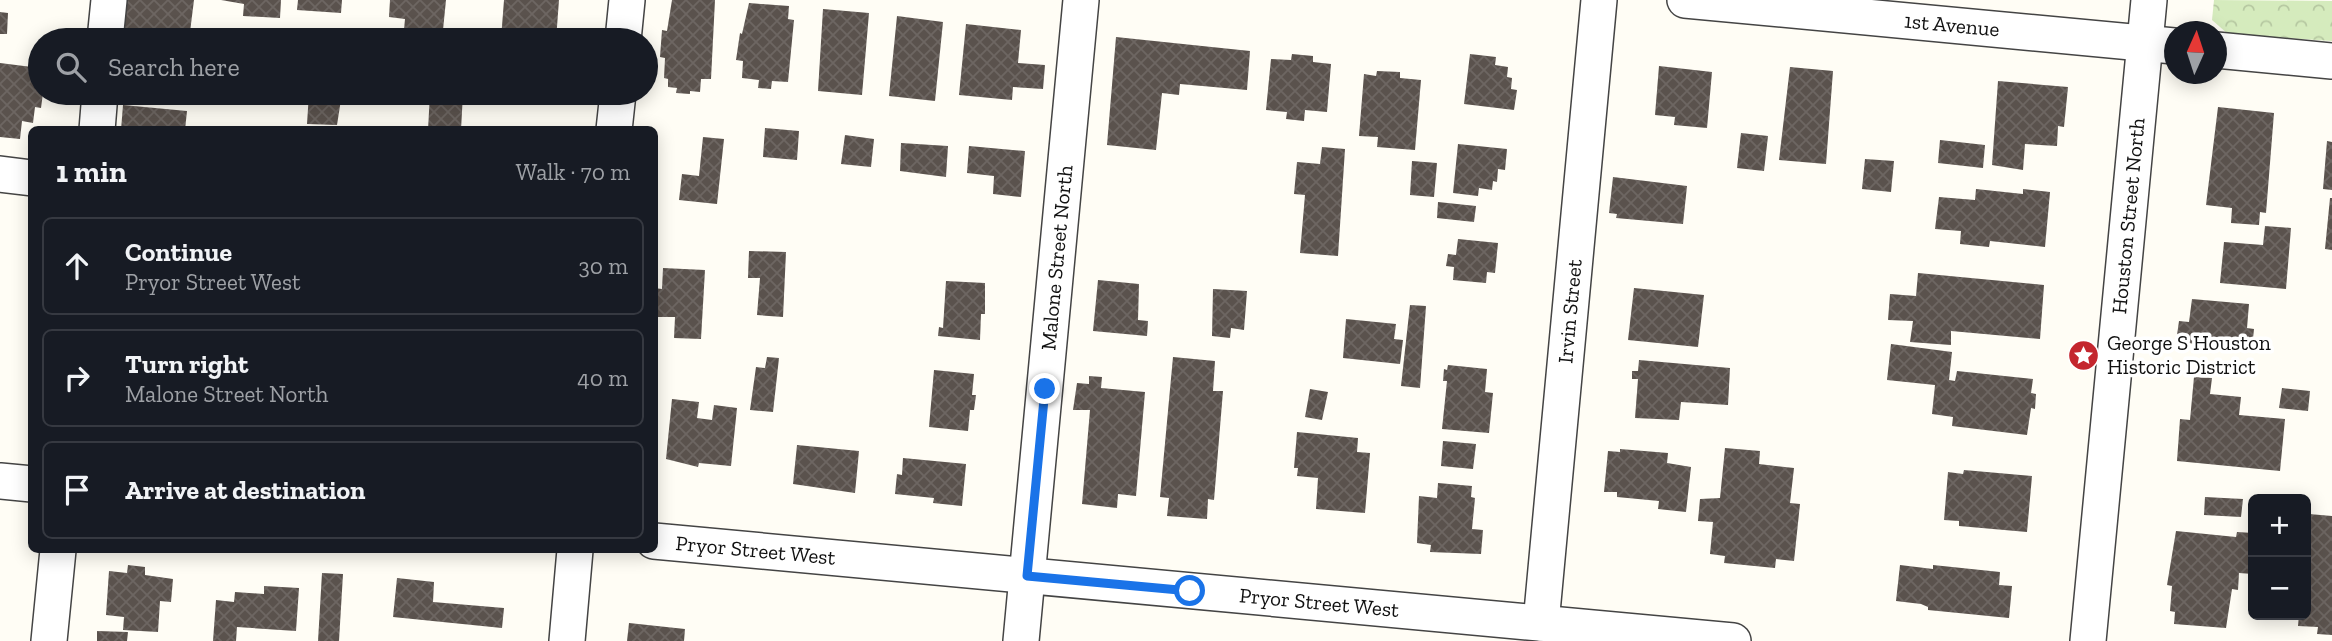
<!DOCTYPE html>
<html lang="en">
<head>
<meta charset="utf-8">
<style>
  :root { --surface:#171b24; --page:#242831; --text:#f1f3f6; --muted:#9ea1a6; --line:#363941 }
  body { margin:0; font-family:"Zilla Slab",serif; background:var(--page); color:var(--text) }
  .controls { position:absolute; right:21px; bottom:21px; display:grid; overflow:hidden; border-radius:10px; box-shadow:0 4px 18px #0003 }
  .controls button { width:63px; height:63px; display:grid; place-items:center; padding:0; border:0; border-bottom:2px solid var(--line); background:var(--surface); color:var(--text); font:35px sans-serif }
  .compass { position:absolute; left:2164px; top:21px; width:63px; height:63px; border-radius:50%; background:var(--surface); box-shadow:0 4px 18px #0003; rotate:3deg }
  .stop { position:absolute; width:21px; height:21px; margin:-16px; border:5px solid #1a73e8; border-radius:50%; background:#fff }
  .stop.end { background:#1a73e8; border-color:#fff; box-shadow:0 2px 7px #0008 }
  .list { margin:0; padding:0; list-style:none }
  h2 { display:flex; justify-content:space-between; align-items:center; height:91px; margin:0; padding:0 28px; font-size:30px }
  h2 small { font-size:23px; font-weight:400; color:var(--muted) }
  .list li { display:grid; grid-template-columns:46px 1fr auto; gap:21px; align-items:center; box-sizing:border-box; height:98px; margin:0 14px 14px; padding:0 14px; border:2px solid var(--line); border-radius:10px }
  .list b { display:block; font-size:26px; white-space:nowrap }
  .list p { margin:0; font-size:23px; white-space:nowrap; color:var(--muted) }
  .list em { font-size:23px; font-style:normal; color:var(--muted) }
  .icon { flex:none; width:38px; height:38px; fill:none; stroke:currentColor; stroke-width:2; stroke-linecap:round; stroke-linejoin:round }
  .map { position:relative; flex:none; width:2332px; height:641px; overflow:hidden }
  .search { position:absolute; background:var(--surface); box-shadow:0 4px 18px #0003; left:28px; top:28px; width:630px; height:77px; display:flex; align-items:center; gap:18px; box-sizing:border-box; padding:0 24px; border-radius:38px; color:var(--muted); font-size:26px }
  .panel { position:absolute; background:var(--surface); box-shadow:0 4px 18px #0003; left:28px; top:126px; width:630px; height:427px; border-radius:10px }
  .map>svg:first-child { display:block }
  .park { fill:url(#park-crowns) }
  .building { fill:url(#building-cross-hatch) }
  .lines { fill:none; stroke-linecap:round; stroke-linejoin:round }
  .minor-casing { stroke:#444; stroke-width:38 }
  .minor { stroke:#fff; stroke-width:35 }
  .route { stroke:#1a73e8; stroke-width:9 }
  .labels { text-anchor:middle; stroke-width:7; stroke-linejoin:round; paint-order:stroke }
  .street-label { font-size:21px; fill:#111; stroke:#fff }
  .poi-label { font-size:21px; fill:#111; stroke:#fff; text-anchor:start }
</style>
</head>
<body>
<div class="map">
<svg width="2332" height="641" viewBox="0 0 2332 641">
  <defs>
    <pattern id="park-crowns" width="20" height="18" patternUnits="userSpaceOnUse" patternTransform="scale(1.75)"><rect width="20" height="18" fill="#d5ebbd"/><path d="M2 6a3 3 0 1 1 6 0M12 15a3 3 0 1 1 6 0" fill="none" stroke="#b6c8a1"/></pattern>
    <pattern id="building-cross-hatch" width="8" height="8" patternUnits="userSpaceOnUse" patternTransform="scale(1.75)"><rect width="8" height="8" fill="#5a524d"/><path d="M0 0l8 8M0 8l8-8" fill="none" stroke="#6d6662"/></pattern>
  </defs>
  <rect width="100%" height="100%" fill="#fffdf5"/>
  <path class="park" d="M2214,0L2332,1V41L2228,34L2212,20Z"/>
  <path class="building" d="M117,0H194L189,40L114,34Z
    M221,0H281L280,18L243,16L244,4Z
    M298,0H342L341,13L297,10Z
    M390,0H446L442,40H403L405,19L389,17Z
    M504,0H559L556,40L501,39Z
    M672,0H715L711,79H701L700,92L690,91V94L676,93L677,88L668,87V79L664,78L665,58L660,57L662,30L667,31Z
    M749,3L789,6L788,19L794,20L788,82L772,81L771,89L758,88L759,80L742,78L743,61L736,60L740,33L742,34Z
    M823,9L869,13L862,95L818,91Z
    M0,12L8,13L7,34H0Z
    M897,16L943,22L935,101L889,96Z
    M966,24L1021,30L1018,63L1045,65L1043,89L1013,87L1012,100L959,95Z
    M1116,37L1250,51L1247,90L1180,84L1179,95L1162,93L1156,150L1107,145Z
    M1292,54L1313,56V62L1331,64L1327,112L1305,110L1304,121L1286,119L1287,112L1266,110L1271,59L1291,60Z
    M1470,54L1496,57L1495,65L1508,67L1507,77L1512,78L1511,89L1517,90L1514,110L1464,104Z
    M0,63L40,68L38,88L43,93L41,108L35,107L33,123L22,121L20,139L0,137Z
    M1659,66L1712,72L1707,128L1674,125L1675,117L1655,115Z
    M1790,67L1833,71L1826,164L1779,160Z
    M1377,71L1400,72V78L1421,80L1415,150L1377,147L1378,137L1359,136L1364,74L1376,76Z
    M1998,81L2068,87L2064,127L2058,126L2057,146L2025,144L2023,170L1992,165Z
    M309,93H342L337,125L307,124Z
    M430,93H463L461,130H428Z
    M123,105L187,111L185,130H121Z
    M2218,107L2274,113L2266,213L2260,212L2259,225L2231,223L2232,208L2206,205Z
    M765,128L799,131L797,160L763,157Z
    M1741,133L1768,136L1764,171L1737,168Z
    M845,135L874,139L871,167L841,164Z
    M703,137L724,139L717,204L679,200L682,174L699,176Z
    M1940,140L1985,145L1983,168L1938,163Z
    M2327,141L2332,142V190L2323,189Z
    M901,143L948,146L946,177L900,171Z
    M1458,144L1507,149L1505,170L1498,169L1497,182L1493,181L1492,190L1479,188L1478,196L1453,193Z
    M969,146L1025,151L1021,197L993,194L994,176L967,173Z
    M1322,147L1345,149L1338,256L1300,253L1305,195L1294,194L1297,162L1320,164Z
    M1865,159L1894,161L1891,192L1862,189Z
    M1412,161L1437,163L1434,197L1410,195Z
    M1613,177L1687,186L1683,224L1616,218L1617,214L1609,213Z
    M1976,189L2023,194V189L2050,192L2045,247L1990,241L1989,247L1960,244L1961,231L1935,229L1939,197L1975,200Z
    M2330,198H2332V250L2325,249Z
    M1438,202L1476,206L1474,222L1437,218Z
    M2265,226L2291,228L2286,289L2220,283L2224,242L2263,245Z
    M1458,239L1498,243L1495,273L1487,272L1486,283L1453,280L1454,267L1446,266L1448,254L1456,255Z
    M749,251L786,252L783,317L757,315L760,278H748Z
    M663,268L705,270L701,339L674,338L675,317H658L654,288L662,289Z
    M1918,273L2044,285L2040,339L1951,331V345L1910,342L1913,321L1888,320L1890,294L1916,296Z
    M1098,280L1139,284L1138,320L1148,321L1147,336L1093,331Z
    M946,281L985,283V314H981L980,340L938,336L939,327L943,328Z
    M1634,288L1704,295L1698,347L1628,340Z
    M1213,289L1247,291L1244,330L1231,328L1230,338L1212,336Z
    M2192,299L2249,304L2247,328L2254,329L2252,349L2176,342L2179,321L2189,322Z
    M1410,305L1426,306L1420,388L1401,386Z
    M1346,319L1396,324L1394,339L1403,340L1400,364L1343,358Z
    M1891,344L1952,352L1949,380L1955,381L1957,371L2033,379L2031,393L2036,394L2035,409L2031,408L2027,435L1952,426L1953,417L1932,414L1935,385L1887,380Z
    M767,357L779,358L773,412L750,410L756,367L765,368Z
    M1173,357L1215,361L1213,391H1223L1214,500L1208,499L1207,519L1167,516L1169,498L1160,497Z
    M1639,360L1730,368L1728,405L1681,402L1679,420L1635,418L1638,379H1632V371H1638Z
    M1448,365L1487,369L1485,392L1493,393L1489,433L1442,429L1447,381H1443L1444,369L1447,370Z
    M934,370L974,374L972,395H976L974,410H970L968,431L929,427Z
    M1089,376L1102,377L1101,388L1145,392L1136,496L1118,494L1117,508L1082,504L1090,410H1073L1077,383L1089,384Z
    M2194,377L2212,378L2210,394L2241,397L2239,415L2285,419L2280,471L2177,461L2180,419L2190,420Z
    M2282,388L2310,391L2308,411L2279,408Z
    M1310,389L1328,392L1322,420L1305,417Z
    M672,399L699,402L697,418L712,420L714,405L737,408L731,466L699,463L698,467L666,459Z
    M1297,432L1358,438L1357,452L1370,453L1365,513L1316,509L1318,478L1297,476L1298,468H1294Z
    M1443,441L1476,444L1473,469L1441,466Z
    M797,445L859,451L855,493L793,484Z
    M1725,448L1760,451L1759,464L1794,468L1790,503L1800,504L1794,561L1776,559L1775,568L1724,563L1725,556L1710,554L1713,522L1698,521L1700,499L1720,498Z
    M1620,449L1668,453L1667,463L1691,467L1686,512L1658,509L1659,501L1617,497V492H1604L1608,451L1620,452Z
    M903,458L966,464L962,506L933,503L934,498L895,494L897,474L902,475Z
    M1964,470L2032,476L2027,532L1959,526V521L1944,520L1948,472L1963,474Z
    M1438,483L1472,486L1471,497L1475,498L1472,529L1483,530L1481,554L1430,552L1431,545L1417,543L1419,496L1437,498Z
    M2205,497L2243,499L2241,517L2204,515Z
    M2309,514L2332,516V635L2317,634L2318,627L2298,626L2299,615H2306Z
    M2176,531L2236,537L2237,532L2253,533V574L2239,573L2238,590L2232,589L2226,628L2174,624L2175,612L2170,611L2172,586L2167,585Z
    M128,565L145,567V575L173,579L171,602L160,601L158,632L123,630L124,617L106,615L109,571L127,573Z
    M1900,565L1933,569V565L2000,572L1999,585L2012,586L2009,618L1928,610V607L1921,604L1896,601Z
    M322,573L343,574L339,641H318Z
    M397,578L434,582L433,602L504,608L502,628L393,617Z
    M264,586L299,588L296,631L237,627L236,641H213L216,600L234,602L235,592L264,594Z
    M629,623L685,629L684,641H627Z
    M97,631L128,632L127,641H97Z"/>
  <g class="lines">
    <defs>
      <g id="minor">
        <path id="s1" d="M1685,0L2174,46"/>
        <path d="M105,40L109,0"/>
        <path d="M623,40L627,0"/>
        <path d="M2216,50L2332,61"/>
        <path d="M97,130L100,93"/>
        <path d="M614,130L618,93"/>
        <path d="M0,174L32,178"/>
        <path d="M0,481L32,484"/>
        <path id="s2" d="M654,541L1733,641"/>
        <path id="s3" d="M1541,623L1599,0"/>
        <path d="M49,641L58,550"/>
        <path d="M567,641L575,550"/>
        <path id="s4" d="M1021,641L1081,0"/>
        <path id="s5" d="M2088,641L2149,0"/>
      </g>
    </defs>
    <use href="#minor" class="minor-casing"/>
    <use href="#minor" class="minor"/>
  </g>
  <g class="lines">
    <path class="route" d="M1045,389L1027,576L1190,591"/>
  </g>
  <defs>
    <symbol id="sight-disc" viewBox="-11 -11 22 22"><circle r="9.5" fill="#c4262e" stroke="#fff"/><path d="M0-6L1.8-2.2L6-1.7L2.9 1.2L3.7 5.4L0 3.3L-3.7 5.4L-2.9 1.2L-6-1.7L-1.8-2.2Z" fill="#fff"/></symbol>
  </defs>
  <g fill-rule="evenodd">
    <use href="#sight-disc" x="2066" y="338" width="35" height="35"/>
  </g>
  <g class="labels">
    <g class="street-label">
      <text dy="7" stroke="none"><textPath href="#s1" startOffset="268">1st Avenue</textPath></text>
      <text dy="7" stroke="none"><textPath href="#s5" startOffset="427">Houston Street North</textPath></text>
      <text dy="7" stroke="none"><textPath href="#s4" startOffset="385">Malone Street North</textPath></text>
      <text dy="7" stroke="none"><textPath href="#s3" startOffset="313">Irvin Street</textPath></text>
      <text dy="7" stroke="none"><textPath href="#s2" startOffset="102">Pryor Street West</textPath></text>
      <text dy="7" stroke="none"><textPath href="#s2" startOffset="668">Pryor Street West</textPath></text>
    </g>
    <g class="poi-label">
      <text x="2107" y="350">George S Houston<tspan x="2107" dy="24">Historic District</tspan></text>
    </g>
  </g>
</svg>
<div class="controls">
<button>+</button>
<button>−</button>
</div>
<svg class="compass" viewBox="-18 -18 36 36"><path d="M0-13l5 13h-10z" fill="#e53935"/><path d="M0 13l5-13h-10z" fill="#9ea1a6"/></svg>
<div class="stop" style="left:1190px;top:591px"></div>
<div class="stop end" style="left:1045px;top:389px"></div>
<div class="search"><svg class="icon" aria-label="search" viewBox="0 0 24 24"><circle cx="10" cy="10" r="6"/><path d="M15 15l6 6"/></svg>Search here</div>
<section class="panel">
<h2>1 min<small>Walk · 70 m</small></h2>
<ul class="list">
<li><svg class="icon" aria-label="ahead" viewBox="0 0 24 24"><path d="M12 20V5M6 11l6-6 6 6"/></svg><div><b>Continue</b><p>Pryor Street West</p></div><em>30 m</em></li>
<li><svg class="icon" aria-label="right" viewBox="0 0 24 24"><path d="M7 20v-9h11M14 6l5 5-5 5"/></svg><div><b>Turn right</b><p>Malone Street North</p></div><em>40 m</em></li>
<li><svg class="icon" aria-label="arrive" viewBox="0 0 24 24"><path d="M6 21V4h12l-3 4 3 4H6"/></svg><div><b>Arrive at destination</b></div></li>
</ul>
</section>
</div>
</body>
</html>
